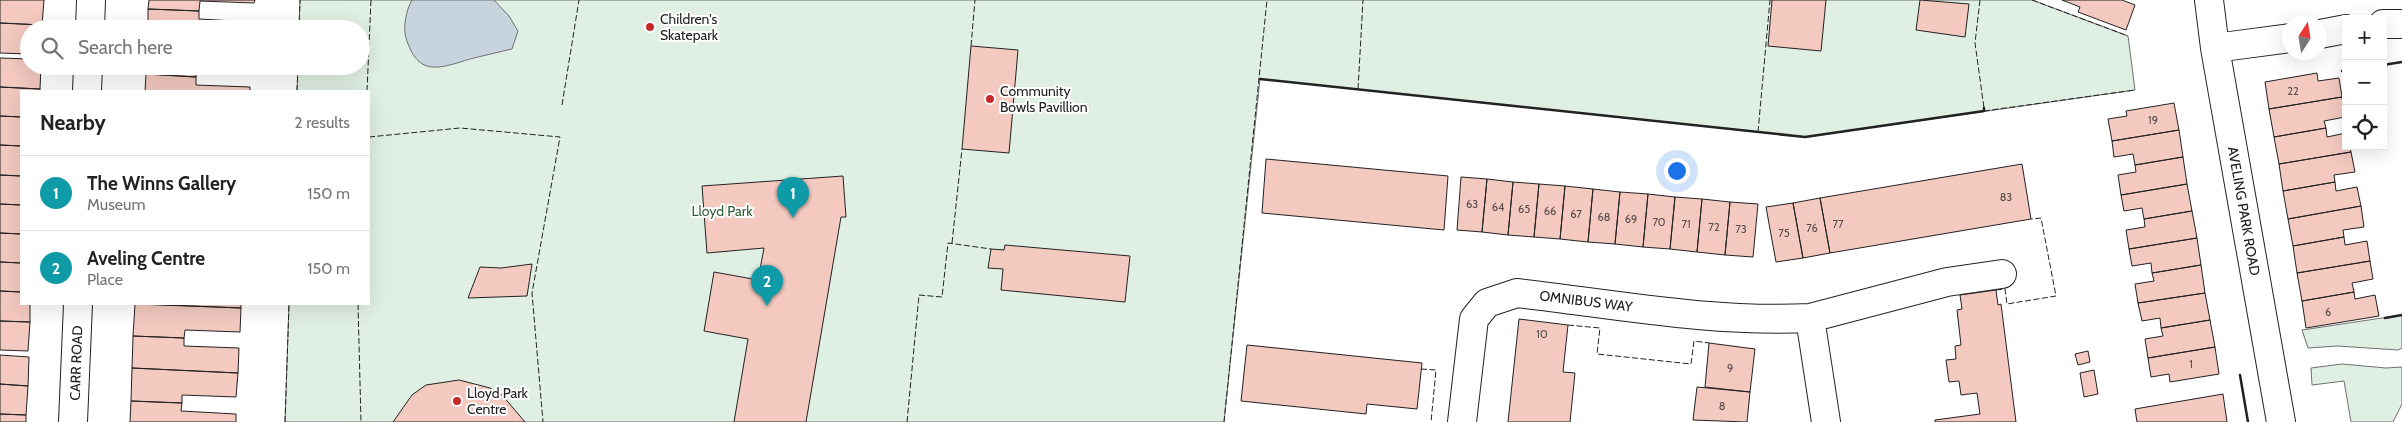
<!DOCTYPE html>
<html lang="en">
<head>
<meta charset="utf-8">
<style>
  :root { --surface:#fff; --page:#f2f2f2; --text:#222; --muted:#767676; --line:#e0e0e0; --accent:#ea580c }
  body { margin:0; font-family:Cabin,sans-serif; background:var(--page); color:var(--text) }
  .controls { position:absolute; right:15px; top:15px; display:grid; overflow:hidden; border-radius:0px; box-shadow:0 5px 20px #0002 }
  .controls button { width:45px; height:45px; display:grid; place-items:center; padding:0; border:0; border-bottom:1px solid var(--line); background:var(--surface); color:var(--text); font:25px sans-serif }
  .compass { position:absolute; left:2282px; top:15px; width:45px; height:45px; border-radius:50%; background:var(--surface); box-shadow:0 5px 20px #0002; rotate:12deg }
  .you { position:absolute; left:1676px; top:170px; width:18px; height:18px; margin:-12px; border:4px solid #fff; border-radius:50%; background:#1a73e8; box-shadow:0 0 0 8px #1a73e833 }
  .badge { display:grid; place-items:center; width:32px; height:32px; border-radius:50%; background:var(--accent); color:#fff; font-size:16px; font-weight:700 }
  .pin { position:absolute; translate:-50% -41px; filter:drop-shadow(0 1px 2px #0008) }
  .pin::after { content:''; position:absolute; top:26px; width:18px; height:15px; background:inherit; clip-path:polygon(0 0,100% 0,50% 100%) }
  .list { margin:0; padding:0; list-style:none }
  h2 { display:flex; justify-content:space-between; align-items:center; height:65px; margin:0; padding:0 20px; font-size:21px }
  h2 small { font-size:16px; font-weight:400; color:var(--muted) }
  .list li { display:grid; grid-template-columns:32px 1fr auto; gap:15px; align-items:center; box-sizing:border-box; height:75px; padding:0 20px; border-top:1px solid var(--line) }
  .list b { display:block; font-size:19px; white-space:nowrap }
  .list p { margin:0; font-size:16px; white-space:nowrap; color:var(--muted) }
  .list em { font-size:16px; font-style:normal; color:var(--muted) }
  .icon { flex:none; width:28px; height:28px; fill:none; stroke:currentColor; stroke-width:2; stroke-linecap:round; stroke-linejoin:round }
  .map { position:relative; flex:none; width:2402px; height:422px; overflow:hidden }
  .search { position:absolute; background:var(--surface); box-shadow:0 5px 20px #0002; left:20px; top:20px; width:350px; height:55px; display:flex; align-items:center; gap:12px; box-sizing:border-box; padding:0 18px; border-radius:28px; color:var(--muted); font-size:19px }
  .panel { position:absolute; background:var(--surface); box-shadow:0 5px 20px #0002; left:20px; top:90px; width:350px; height:215px; border-radius:0px }
  .map>svg:first-child { display:block }
  .green { fill:#e0efe3; stroke:#6f6f6f }
  .water { fill:#c7d3dd; stroke:#6f6f6f }
  .building { fill:#f3c9c0; stroke:#222 }
  .lines { fill:none; stroke-linecap:round; stroke-linejoin:round }
  .minor-casing { stroke:#222; stroke-width:30 }
  .minor { stroke:#fff; stroke-width:28 }
  .fence { stroke:#222; stroke-width:1; stroke-dasharray:6 2.5; stroke-linecap:butt }
  .wall { stroke:#222; stroke-width:2.5 }
  .poi-dot { fill:#c62828; stroke:#fff; stroke-width:2 }
  .labels { text-anchor:middle; stroke-width:4; stroke-linejoin:round; paint-order:stroke }
  .number-label { font-size:11px; fill:#564c4a }
  .poi-label { font-size:14px; fill:#222; stroke:#fff; text-anchor:start }
  .park-label { font-size:14px; fill:#2f5e38; stroke:#fff }
  .street-label { font-size:14px; fill:#222; stroke:#fff }
</style>
</head>
<body>
<div class="map">
<svg width="2402" height="422" viewBox="0 0 2402 422">
  <rect width="100%" height="100%" fill="#fff"/>
  <path class="green" d="M300,0H2032L2128,36L2135,90L1805,137L1260,79L1224,422H285L289,304H369V91H297L298,66H361V29H299Z
    M2402,315V348L2398,350L2337,346L2308,348L2302,330Z
    M2342,364L2386,368L2402,367V404L2393,422H2351L2344,381L2312,385L2311,368Z"/>
  <path class="water" d="M412,0H494L509,16L518,31L512,49C499,52 486,55 474,58C444,66 420,80 407,41C402,30 406,10 412,0Z"/>
  <path class="building" d="M0,0H44L42,25L0,23Z
    M149,0H255L254,3L200,1L199,11L148,9Z
    M1772,0H1826L1821,51L1768,46Z
    M1920,0L1969,4L1965,37L1916,30Z
    M2062,0H2122L2135,5L2126,30L2078,12L2080,7Z
    M148,9L199,11V19L253,22V29H148Z
    M0,23L42,25V29H29V54L0,53Z
    M971,46L1018,50L1009,153L962,149Z
    M0,58L29,59V66H41L40,89L0,87Z
    M146,66H251V70L197,67L196,77L146,74Z
    M2317,73L2318,81L2339,78L2342,97L2269,109L2265,82Z
    M146,74L196,77V85L250,87V91H145Z
    M0,87L40,89V91H21V117L0,116Z
    M2342,97L2345,117L2324,121L2326,128L2274,137L2269,109Z
    M2174,103L2179,130L2112,141L2108,119L2127,116L2126,111Z
    M0,116L21,117V146L0,145Z
    M2326,128L2327,137L2346,133V146H2350L2351,152L2279,164L2274,137Z
    M2179,130L2183,157L2135,165L2133,154L2114,157L2112,141Z
    M0,145L21,146V176L0,175Z
    M2351,152L2355,172L2334,175L2335,182L2283,191L2279,164Z
    M2183,157L2187,184L2121,195L2118,175L2136,172L2135,165Z
    M1266,159L1448,176L1444,230L1262,213Z
    M2022,164L2031,219L1830,253L1820,198Z
    M0,175L21,176V205L0,204Z
    M843,176L846,217H841L806,422H734L748,339L704,331L714,272L758,280L764,248L707,253L702,186Z
    M1461,177L1487,179L1482,232L1457,230Z
    M1487,179L1513,182L1508,235L1482,232Z
    M1513,182L1539,184L1534,237L1508,235Z
    M2335,182L2336,191L2357,187L2361,206L2288,219L2283,191Z
    M1539,184L1565,186L1560,239L1534,237Z
    M2187,184L2192,211L2144,219L2142,208L2124,211L2121,195Z
    M1565,186L1593,189L1588,242L1560,239Z
    M1593,189L1620,192L1615,244L1588,242Z
    M1620,192L1648,194L1643,247L1615,244Z
    M1648,194L1675,197L1670,249L1643,247Z
    M1675,197L1702,199L1697,252L1670,249Z
    M1820,198L1830,253L1803,258L1793,203Z
    M1702,199L1730,202L1725,255L1697,252Z
    M1730,202L1758,204L1753,257L1725,255Z
    M1793,203L1803,258L1776,262L1766,207Z
    M0,204L21,205V234L0,233Z
    M2361,206L2364,227L2343,230L2344,237L2293,246L2288,219Z
    M2192,211L2197,238L2129,249L2126,230L2145,227L2144,219Z
    M0,233L21,234V263L0,262Z
    M2344,237L2345,245L2367,241L2370,261L2297,273L2293,246Z
    M2197,238L2201,265L2152,273L2151,263L2132,266L2129,249Z
    M1005,245L1130,256L1125,302L1001,290L1003,269L988,268L991,249L1004,250Z
    M2370,261L2373,279L2352,283L2354,292L2302,301L2297,273Z
    M0,262L21,263V292L0,291Z
    M532,264L527,296L468,298L480,267L501,268Z
    M2201,265L2205,293L2138,303L2135,284L2154,281L2152,273Z
    M1996,290L1998,305L2001,304L2016,422H1935V420L1980,414L1977,393L1961,395L1959,381L1949,382L1946,360L1956,359L1955,346L1961,345L1957,310L1962,309L1960,295Z
    M0,291L21,292V304H30V322L0,321Z
    M2354,292L2355,299L2375,295L2379,316L2306,328L2302,301Z
    M2205,293L2210,320L2161,328L2160,318L2142,321L2138,303Z
    M135,304L241,308L240,332L185,330L184,338L133,336Z
    M144,304H241V308Z
    M1519,319L1568,325L1563,372L1575,373L1570,422H1508Z
    M2210,320L2215,347L2148,358L2145,339L2163,336L2161,328Z
    M0,321L30,322L28,351L0,350Z
    M133,336L184,338V346L239,348L238,373L132,368Z
    M1709,343L1755,349L1750,392L1705,387Z
    M1247,345L1422,363L1417,409L1367,404L1366,414L1241,401Z
    M2215,347L2219,374L2170,382L2169,374L2151,377L2148,358Z
    M2088,351L2090,362L2078,365L2075,354Z
    M0,355L29,357L28,386L0,384Z
    M132,368L238,373L236,397L182,395V403L131,401Z
    M2094,370L2098,394L2084,397L2080,373Z
    M459,380L490,388L502,395L525,422H393L412,395L426,385Z
    M0,384L28,386L26,415L0,414Z
    M1697,387L1750,392L1747,422L1693,420Z
    M2223,394L2227,422H2137L2135,409Z
    M131,401L182,403L181,411L236,414V422H130Z
    M0,414L26,415V422H0Z"/>
  <g class="lines">
    <defs>
      <path id="minor" d="M2209,0L2215,48L2281,422
        M2383,24H2402
        M90,29L91,0
        M2320,34L2346,29
        M2215,48L2290,38
        M87,91L88,66
        M1810,318L1947,282L2002,274
        M73,422L78,304
        M1462,422L1474,319L1487,303L1517,293C1613,304 1712,323 1810,318L1826,422"/>
    </defs>
    <use href="#minor" class="minor-casing"/>
    <use href="#minor" class="minor"/>
    <path class="fence" d="M1980,0L1975,43L1984,108
      M2032,0L2128,36
      M299,29L300,0
      M971,46L975,0
      M1358,89L1363,0
      M297,91L298,66
      M367,91L371,0
      M562,105L579,0
      M1984,111L2135,90
      M1758,132L1770,0
      M369,137L460,128L560,137L532,293L543,422
      M952,243L962,149
      M1996,290L2005,289L2007,304L2056,296L2041,218L2031,219
      M358,304L361,422
      M1568,325L1600,328L1597,354L1691,364L1694,341L1709,343
      M1421,369L1436,370L1431,422
      M285,422L289,304
      M907,422L919,295L942,297L948,243L991,249
      M1224,422L1267,0"/>
    <path class="wall" d="M2383,65L2402,62
      M2342,71L2346,70
      M1260,79L1805,137L1984,111V108
      M2385,318L2402,315
      M2240,375L2248,422"/>
  </g>
  <g class="poi-dot">
    <circle cx="650" cy="27" r="5"/>
    <circle cx="990" cy="99" r="5"/>
    <circle cx="457" cy="401" r="5"/>
  </g>
  <g class="labels">
    <g class="number-label">
      <text x="2293" y="95">22</text>
      <text x="2153" y="124">19</text>
      <text x="2006" y="201">83</text>
      <text x="1472" y="208">63</text>
      <text x="1498" y="211">64</text>
      <text x="1524" y="213">65</text>
      <text x="1550" y="215">66</text>
      <text x="1576" y="218">67</text>
      <text x="1604" y="221">68</text>
      <text x="1631" y="223">69</text>
      <text x="1659" y="226">70</text>
      <text x="1686" y="228">71</text>
      <text x="1838" y="228">77</text>
      <text x="1714" y="231">72</text>
      <text x="1812" y="232">76</text>
      <text x="1741" y="233">73</text>
      <text x="1784" y="237">75</text>
      <text x="2328" y="316">6</text>
      <text x="1542" y="338">10</text>
      <text x="2191" y="368">1</text>
      <text x="1730" y="372">9</text>
      <text x="1722" y="410">8</text>
    </g>
    <g class="poi-label">
      <text x="660" y="24">Children's<tspan x="660" dy="16">Skatepark</tspan></text>
      <text x="1000" y="96">Community<tspan x="1000" dy="16">Bowls Pavillion</tspan></text>
      <text x="467" y="398">Lloyd Park<tspan x="467" dy="16">Centre</tspan></text>
    </g>
    <g class="park-label">
      <text x="722" y="216">Lloyd Park</text>
    </g>
    <g class="street-label">
      <text transform="translate(2244 211) rotate(80)" y="5">AVELING PARK ROAD</text>
      <text transform="translate(1586 301) rotate(7)" y="5">OMNIBUS WAY</text>
      <text transform="translate(76 363) rotate(-88)" y="5">CARR ROAD</text>
    </g>
  </g>
</svg>
<div class="controls">
<button>+</button>
<button>−</button>
<button><svg class="icon" aria-label="locate" viewBox="0 0 24 24"><circle cx="12" cy="12" r="6"/><path d="M12 2v4M12 18v4M2 12h4M18 12h4"/></svg></button>
</div>
<svg class="compass" viewBox="-18 -18 36 36"><path d="M0-13l5 13h-10z" fill="#e53935"/><path d="M0 13l5-13h-10z" fill="#767676"/></svg>
<div class="you"></div>
<div class="pin badge" style="left:793px;top:218px;background:#0f9aa8">1</div>
<div class="pin badge" style="left:767px;top:306px;background:#0f9aa8">2</div>
<div class="search"><svg class="icon" aria-label="search" viewBox="0 0 24 24"><circle cx="10" cy="10" r="6"/><path d="M15 15l6 6"/></svg>Search here</div>
<section class="panel">
<h2>Nearby<small>2 results</small></h2>
<ul class="list">
<li><span class="badge" style="background:#0f9aa8">1</span><div><b>The Winns Gallery</b><p>Museum</p></div><em>150 m</em></li>
<li><span class="badge" style="background:#0f9aa8">2</span><div><b>Aveling Centre</b><p>Place</p></div><em>150 m</em></li>
</ul>
</section>
</div>
</body>
</html>
